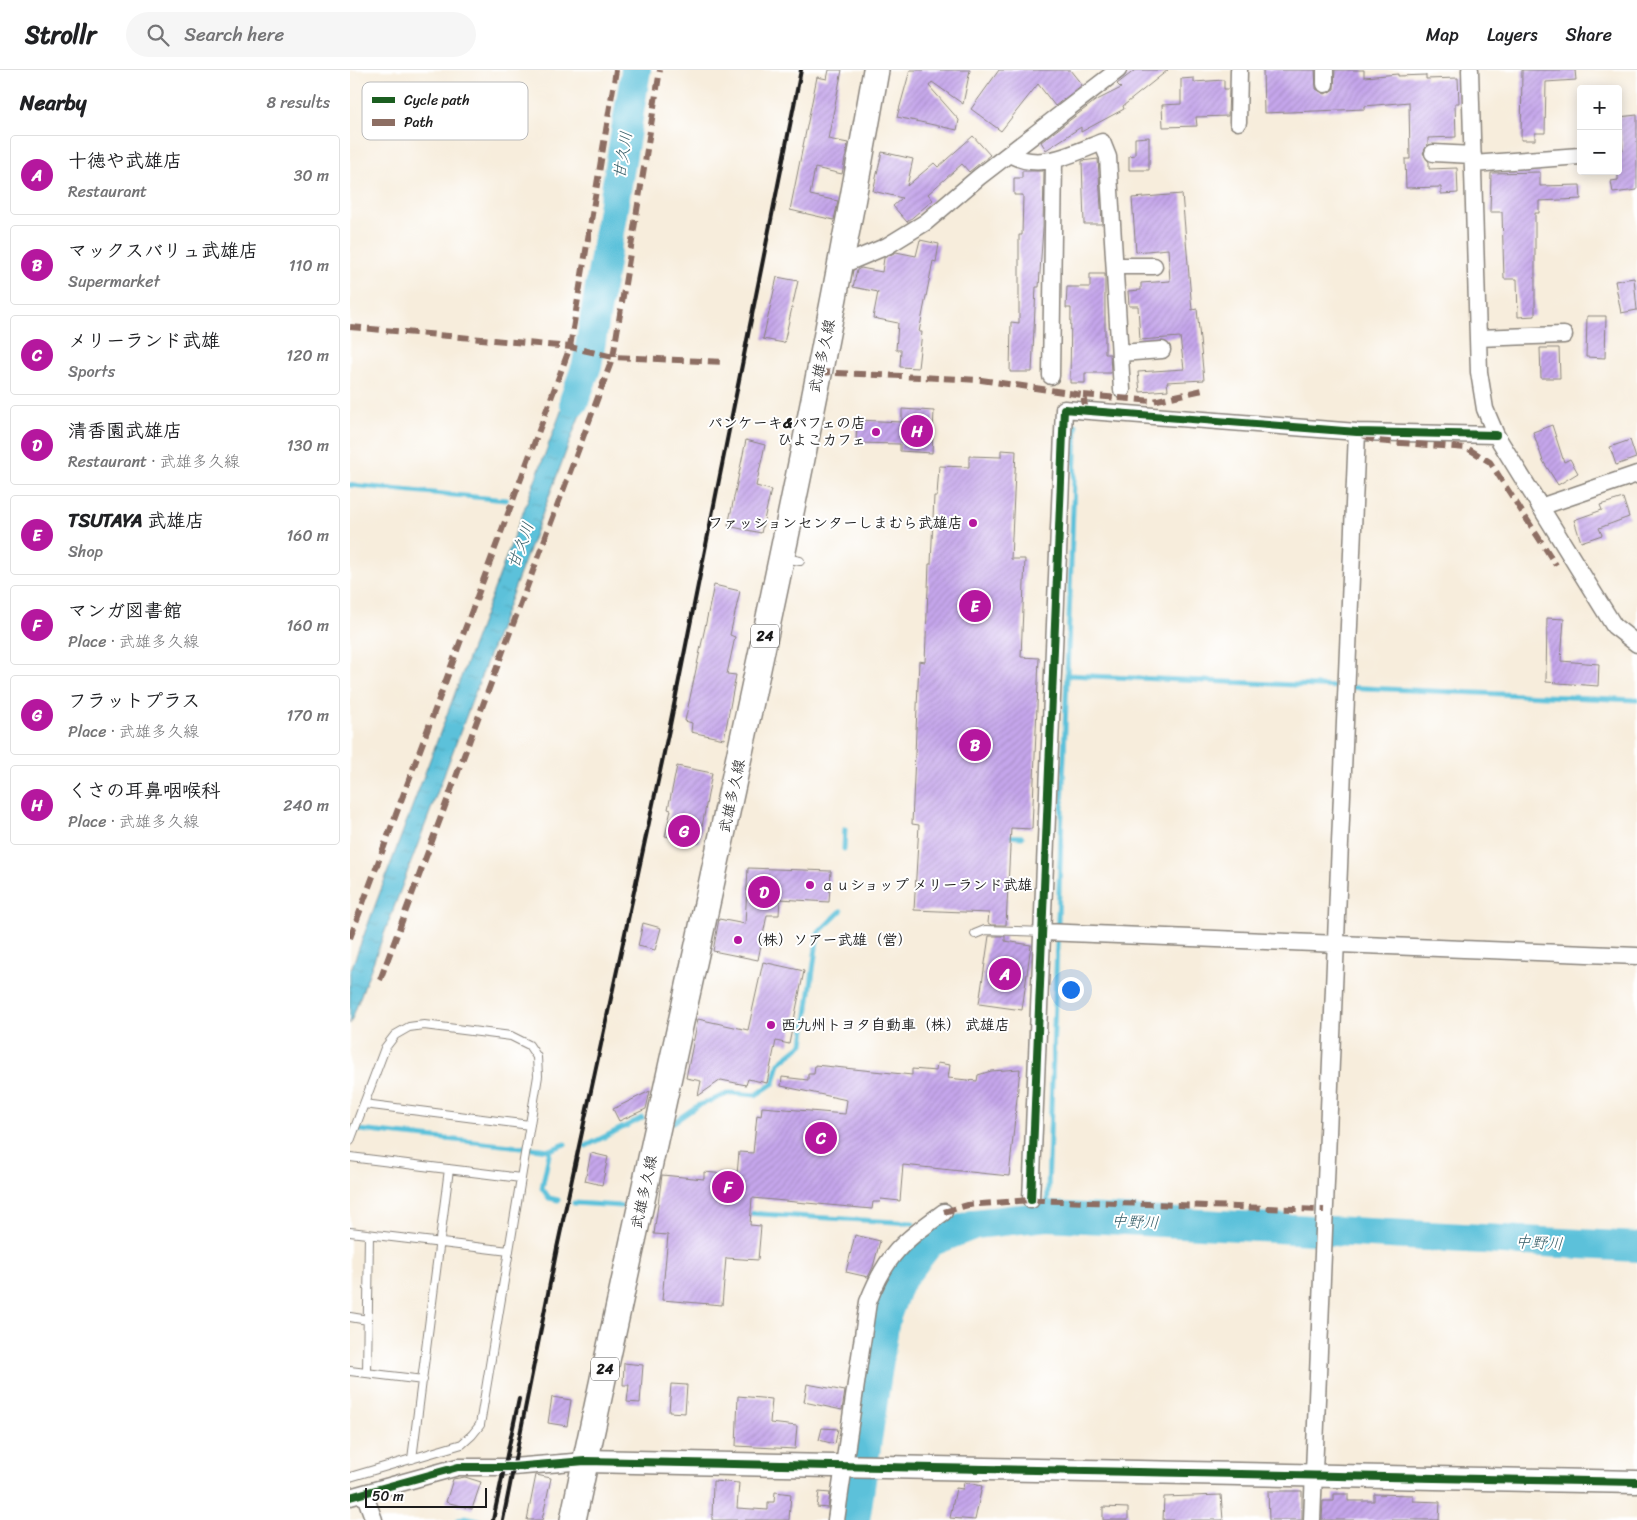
<!DOCTYPE html>
<html lang="en">
<head>
<meta charset="utf-8">
<style>
  :root { --surface:#fff; --page:#f6f6f6; --text:#202124; --muted:#757577; --line:#e0e0e0; --accent:#b5179e }
  body { margin:0; font-family:Sriracha,"Klee One",sans-serif; background:var(--page); color:var(--text) }
  .controls { position:absolute; right:15px; top:15px; display:grid; overflow:hidden; border-radius:5px; box-shadow:0 2px 12px #0003 }
  .controls button { width:45px; height:45px; display:grid; place-items:center; padding:0; border:0; border-bottom:1px solid var(--line); background:var(--surface); color:var(--text); font:25px sans-serif }
  .scale { position:absolute; left:15px; bottom:12px; width:122px; box-sizing:border-box; padding-left:5px; border:2px solid #1c1c1c; border-top:0; font-size:14px; line-height:18px; white-space:nowrap; color:#1c1c1c; -webkit-text-stroke:4px #fff; paint-order:stroke }
  .you { position:absolute; left:720px; top:919px; width:18px; height:18px; margin:-12px; border:4px solid #fff; border-radius:50%; background:#1a73e8; box-shadow:0 0 0 8px #1a73e833 }
  .badge { display:grid; place-items:center; width:32px; height:32px; border-radius:50%; background:var(--accent); color:#fff; font-size:16px; font-weight:700 }
  .pin { position:absolute; translate:-50% -50%; border:2px solid #fff; box-shadow:0 1px 5px #0006 }
  .list { margin:0; padding:0; list-style:none }
  h2 { display:flex; justify-content:space-between; align-items:center; height:65px; margin:0; padding:0 20px; font-size:21px }
  h2 small { font-size:16px; font-weight:400; color:var(--muted) }
  .list li { display:grid; grid-template-columns:32px 1fr auto; gap:15px; align-items:center; box-sizing:border-box; height:80px; margin:0 10px 10px; padding:0 10px; border:1px solid var(--line); border-radius:5px }
  .list b { display:block; font-size:19px; white-space:nowrap }
  .list p { margin:0; font-size:16px; white-space:nowrap; color:var(--muted) }
  .list em { font-size:16px; font-style:normal; color:var(--muted) }
  .icon { flex:none; width:28px; height:28px; fill:none; stroke:currentColor; stroke-width:2; stroke-linecap:round; stroke-linejoin:round }
  .map { position:relative; flex:none; width:1287px; height:1450px; overflow:hidden }
  header { display:flex; align-items:center; gap:30px; box-sizing:border-box; height:70px; padding:0 25px; background:var(--surface); border-bottom:1px solid var(--line) }
  header strong { font-size:24px }
  nav { display:flex; gap:28px; margin-inline-start:auto; font-size:18px }
  .search { width:350px; height:45px; background:var(--page); display:flex; align-items:center; gap:12px; box-sizing:border-box; padding:0 18px; border-radius:28px; color:var(--muted); font-size:19px }
  main { display:flex }
  aside { flex:1; background:var(--surface) }
  .map>svg:first-child { display:block }
  .water { fill:url(#water-ripples); stroke:#3c6e7b }
  .lines { fill:none; stroke-linecap:round; stroke-linejoin:round }
  .stream { stroke:#5cc1da; stroke-width:5 }
  .river { stroke:#5cc1da; stroke-width:30 }
  .building { fill:url(#building-hatch) }
  .lane-casing { stroke:#8a847c; stroke-width:10 }
  .street-casing { stroke:#8a847c; stroke-width:19 }
  .secondary-casing { stroke:#8a847c; stroke-width:25 }
  .primary-casing { stroke:#8a847c; stroke-width:28 }
  .lane { stroke:#fff; stroke-width:8 }
  .street { stroke:#fff; stroke-width:16 }
  .secondary { stroke:#fff; stroke-width:22 }
  .primary { stroke:#fff; stroke-width:25 }
  .rail { stroke:#1c1c1c; stroke-width:4 }
  .quiet { stroke:#8d6e63; stroke-width:6; stroke-dasharray:12 6; stroke-linecap:butt }
  .cycleway-casing { stroke:#fff; stroke-width:11 }
  .cycleway { stroke:#1b5e20; stroke-width:8 }
  .poi-dot { fill:#b5179e; stroke:#fff; stroke-width:2 }
  .labels { text-anchor:middle; stroke-width:4; stroke-linejoin:round; paint-order:stroke }
  .shield { fill:#fff; stroke:#606060; stroke-width:1 }
  .shield-label { font-size:14px; font-weight:bold; fill:#1c1c1c }
  .street-label { font-size:15px; fill:#1c1c1c; stroke:#fff }
  .poi-label { font-size:15px; font-weight:bold; fill:#1c1c1c; stroke:#fff; text-anchor:start }
  .water-label { font-size:16px; font-style:italic; fill:#365e68; stroke:#fff }
  .key { fill:#fff; stroke:#bbb; stroke-width:1 }
  .key-label { font-size:14px; fill:#1c1c1c }
</style>
</head>
<body>
<header>
<strong>Strollr</strong>
<div class="search"><svg class="icon" aria-label="search" viewBox="0 0 24 24"><circle cx="10" cy="10" r="6"/><path d="M15 15l6 6"/></svg>Search here</div>
<nav><a>Map</a><a>Layers</a><a>Share</a></nav>
</header>
<main>
<aside>
<h2>Nearby<small>8 results</small></h2>
<ul class="list">
<li><span class="badge">A</span><div><b>十徳や武雄店</b><p>Restaurant</p></div><em>30 m</em></li>
<li><span class="badge">B</span><div><b>マックスバリュ武雄店</b><p>Supermarket</p></div><em>110 m</em></li>
<li><span class="badge">C</span><div><b>メリーランド武雄</b><p>Sports</p></div><em>120 m</em></li>
<li><span class="badge">D</span><div><b>清香園武雄店</b><p>Restaurant · 武雄多久線</p></div><em>130 m</em></li>
<li><span class="badge">E</span><div><b>TSUTAYA 武雄店</b><p>Shop</p></div><em>160 m</em></li>
<li><span class="badge">F</span><div><b>マンガ図書館</b><p>Place · 武雄多久線</p></div><em>160 m</em></li>
<li><span class="badge">G</span><div><b>フラットプラス</b><p>Place · 武雄多久線</p></div><em>170 m</em></li>
<li><span class="badge">H</span><div><b>くさの耳鼻咽喉科</b><p>Place · 武雄多久線</p></div><em>240 m</em></li>
</ul>
</aside>
<div class="map">
<svg width="1287" height="1450" viewBox="0 0 1287 1450">
  <defs>
    <pattern id="water-ripples" width="26" height="14" patternUnits="userSpaceOnUse" patternTransform="scale(1.25)"><rect width="26" height="14" fill="#5cc1da"/><path d="M2 4q2-2 4 0t4 0M15 11q2-2 4 0t4 0" fill="none" stroke="#4fa5ba"/></pattern>
    <pattern id="building-hatch" width="6" height="6" patternUnits="userSpaceOnUse" patternTransform="scale(1.25)"><rect width="6" height="6" fill="#c5a6eb"/><path d="M-1 1l2-2M0 6l6-6M5 7l2-2" fill="none" stroke="#a98ec9"/></pattern>
  </defs>
  <rect width="100%" height="100%" fill="#fff"/>
  <filter id="ink" filterUnits="userSpaceOnUse"><feTurbulence type="fractalNoise" baseFrequency=".02" numOctaves="2"/><feDisplacementMap in="SourceGraphic" scale="10" xChannelSelector="R" yChannelSelector="G"/><feConvolveMatrix kernelMatrix="1 2 1 2 8 2 1 2 1" color-interpolation-filters="sRGB"/></filter>
  <filter id="wash" filterUnits="userSpaceOnUse"><feTurbulence type="fractalNoise" baseFrequency=".0096" numOctaves="4" result="noise"/><feDisplacementMap in="SourceGraphic" scale="20" xChannelSelector="R" yChannelSelector="G"/><feGaussianBlur stdDeviation="1.12" result="paint"/><feColorMatrix in="noise" values="0 0 0 0 0 0 0 0 0 0 0 0 0 0 0 0 0 1.4 0 .05"/><feComposite in="paint" operator="in"/></filter>
  <g filter="url(#wash)">
    <rect width="100%" height="100%" fill="#f7eddc"/>
    <path class="water" d="M230,291L249,294L0,954V902Z"/>
    <g class="lines">
      <path class="stream" d="M0,415L156,430
        M717,605L726,355
        M655,766L672,767
        M494,779L495,759
        M324,1052L347,1036L380,1023L406,1025L424,1013L429,993L453,974L468,863L491,841
        M0,1059L200,1080L192,1118L199,1128L208,1130
        M236,1076L292,1048
        M200,1080L215,1074
        M224,1133L271,1136
        M394,1143L563,1153
        M697,1146L717,605L1287,630
        M108,1450L115,1447L129,1450"/>
      <path class="river" d="M224,331L237,295L286,0
        M505,1450L535,1249L548,1213L580,1172L625,1154L697,1146L1287,1177"/>
    </g>
    <g id="blocks">
      <path class="building" d="M479,0H492L478,69L498,73L492,104L465,98L460,125L488,131L484,150L440,140L467,7L477,9Z
        M560,0H620L613,34L582,12L579,16L609,50L607,60L547,47Z
        M649,0H720L732,15L705,36L688,14L651,61L621,39Z
        M785,0H818L773,36L774,39L731,62V57L696,80L691,72L745,31L771,18L767,14Z
        M913,0H965L966,19L975,24L984,19L985,0H1014V7L1048,4V6L1076,5V9L1108,8L1109,33H1105L1106,67L1078,68V74L1073,83L1079,92V99L1107,98L1108,123L1091,124V117L1056,118L1055,89H1060L1059,32L1015,36V39L914,43Z
        M1172,0H1225L1226,10L1196,12L1195,63H1185V70H1171Z
        M844,8V12L874,10V19H879L878,46L846,47L847,56L813,57L812,35L831,34V9Z
        M1287,45V120L1263,123L1261,111L1268,110V82L1273,81L1269,47Z
        M623,66L640,85L619,102L612,94L578,124L583,130L557,152L543,136L552,128L523,121L532,82L563,89L557,116L584,93L588,97Z
        M799,67V100H779V86L785,85V68Z
        M748,89L752,154H734L732,91Z
        M672,101H694L693,158L689,217H686L682,302H660L661,252L669,253V165H672L673,125H664V108H672Z
        M1190,102V116L1230,115L1231,129L1189,131V143H1185V246L1168,247L1167,209H1154L1152,142H1140L1141,103Z
        M832,124L842,240L847,239L854,310L817,312L818,320L790,322L788,302L834,299L830,267L790,270L788,236H779L778,221L791,220V213L820,211L818,179L786,182L782,128Z
        M570,170L589,174L586,192L583,191L569,262H572L568,298L550,297L551,280H546L548,253L523,248L528,222L503,217L507,200L511,198L532,202L534,188L546,182L566,186Z
        M740,204H755V284H760L761,303H735V313H720L721,238H716L717,217H740Z
        M427,207L448,211L434,273L413,269Z
        M1284,208L1287,240L1271,243L1265,211Z
        M1237,246H1256L1255,288L1236,287Z
        M1190,278H1209L1210,308H1191Z
        M552,339L584,341L582,383L550,381V374L506,373L507,350L552,352Z
        M1202,355L1214,392L1220,389L1228,403L1208,415L1193,391L1183,362Z
        M396,370L415,375L406,416L421,420L411,463L378,456Z
        M1280,370L1286,388L1266,395L1260,377Z
        M651,380L666,381L661,489H675L671,587L689,588L682,759L661,758L656,855H641L638,853L639,843L564,840L569,755L562,754L569,591L575,592L579,494H581L584,426H587L589,396L619,397V386L651,387Z
        M1273,428L1279,447L1249,458L1252,465L1231,472L1224,450L1252,440L1250,435Z
        M364,515L390,521L380,565L385,567L377,604L386,605L374,669L341,662L342,653L335,651Z
        M1197,548L1214,549L1211,591L1249,594L1248,616L1196,612Z
        M327,696L362,703L349,773L315,766L321,740L318,739Z
        M398,798L481,801L479,832L430,829L429,845H417L408,890L363,881L369,849L395,854Z
        M293,853L311,858L305,880L288,876Z
        M639,866H655V871L681,875L672,940L629,934Z
        M413,892L454,901L439,974L426,971L417,1013L398,1009L396,1015L371,1010L348,1026L351,1011L336,1008L348,949L398,960Z
        M587,993L600,995L598,1008L627,1011L628,1005L641,1001L670,999L659,1106L553,1095L550,1131L531,1129L530,1132H523L522,1139L402,1128L400,1155L411,1156L408,1190L376,1188L372,1235L312,1230L318,1165L304,1164L312,1105L354,1109V1102L387,1105L389,1082L403,1083L407,1045L411,1046L412,1037L495,1044L497,1030L431,1016L432,1007L458,1010V1004H464L465,995L562,1005V999L586,1001Z
        M300,1021L296,1039L269,1051L263,1039Z
        M241,1083L258,1087L252,1115L235,1111Z
        M505,1165L530,1171L523,1197L518,1207L496,1202Z
        M274,1293L293,1295L290,1333L277,1332L279,1315H273Z
        M321,1314L337,1315L335,1343L319,1342Z
        M457,1314L495,1321L492,1340L454,1332Z
        M388,1326L422,1329L420,1353L447,1356L445,1379L386,1376Z
        M202,1327L221,1330L217,1356L198,1353Z
        M472,1358L488,1359L485,1374L469,1370Z
        M186,1405L201,1408L192,1450H177Z
        M115,1407L131,1412L122,1439L96,1432L103,1409Z
        M363,1411L389,1413L387,1438L418,1440V1432H424L425,1422L441,1424L439,1450H362Z
        M614,1412L632,1416L625,1450L600,1448L606,1418L613,1419Z
        M918,1421H952V1450H919Z
        M469,1422L480,1423L478,1438L467,1437Z
        M984,1424H998V1431H1024V1424L1063,1425V1431L1090,1432L1089,1450H972L973,1431H984Z
        M871,1425L873,1450H813L814,1427Z
        M753,1437L778,1438V1450H753Z"/>
    </g>
  </g>
  <g filter="url(#ink)">
    <use href="#blocks" fill-opacity="0" stroke="#8a847c" stroke-width="1"/>
    <g class="lines">
      <defs>
        <path id="lane" d="M435,488L450,491
          M625,864L635,860L694,862
          M14,1034L180,1055
          M0,1071L35,978L45,965L59,957L74,955L161,966L179,975L187,987L188,1006L130,1355L122,1365L112,1374L0,1407
          M0,1087L171,1108
          M0,1162L159,1181
          M0,1247L18,1250
          M0,1301L73,1310
          M17,1303L19,1165
          M62,1389L99,1099"/>
        <path id="street" d="M1120,0L1129,302L1135,339L1146,365L1264,556L1287,574
          M975,14V0
          M888,52L889,0
          M1083,83L1123,85
          M660,84C689,102 724,83 752,72L758,87L772,320
          M1123,94L1230,86
          M492,195L537,176L576,152L629,107L768,0
          M765,196H804
          M1128,268L1214,265
          M770,283L812,280
          M701,306L704,91
          M1190,437L1287,404
          M694,862L1287,886
          M681,1130L714,339L1007,362L1146,365
          M14,1423L24,1450
          M0,1427L108,1397H163L235,1391
          M486,1450L518,1232C537,1183 553,1172 594,1142
          M962,1450L1007,362"/>
        <path id="secondary" d="M235,1391L1287,1412"/>
        <path id="primary" d="M223,1450C324,967 441,487 526,0"/>
      </defs>
      <use href="#lane" class="lane-casing"/>
      <use href="#street" class="street-casing"/>
      <use href="#secondary" class="secondary-casing"/>
      <use href="#primary" class="primary-casing"/>
      <use href="#lane" class="lane"/>
      <use href="#street" class="street"/>
      <use href="#secondary" class="secondary"/>
      <use href="#primary" class="primary"/>
      <path class="rail" d="M143,1450L169,1329
        M153,1450L207,1178L320,655L451,0"/>
      <path class="quiet" d="M0,257L220,277L263,287L373,292
        M468,302L631,310L733,325L736,341
        M733,325L803,331L857,319
        M1013,365L1026,371L1117,378L1140,392L1206,495
        M0,868L220,277L266,0
        M30,910L263,287L310,0
        M594,1142L618,1135L681,1130L974,1140"/>
      <defs>
        <path id="cycleway" d="M681,1130L714,339L1007,362L1146,365
          M0,1427L108,1397H163L235,1391L1287,1412"/>
      </defs>
      <use href="#cycleway" class="cycleway-casing"/>
      <use href="#cycleway" class="cycleway"/>
    </g>
  </g>
  <g class="poi-dot">
    <circle cx="526" cy="362" r="5"/>
    <circle cx="623" cy="453" r="5"/>
    <circle cx="460" cy="815" r="5"/>
    <circle cx="388" cy="870" r="5"/>
    <circle cx="421" cy="955" r="5"/>
  </g>
  <g class="labels">
    <g class="shield">
      <rect x="401" y="554.5" width="28" height="23" rx="4"/>
      <rect x="241" y="1287.5" width="28" height="23" rx="4"/>
    </g>
    <g class="shield-label">
      <text x="415" y="571">24</text>
      <text x="255" y="1304">24</text>
    </g>
    <g class="street-label">
      <text transform="translate(472 286) rotate(-78)" y="5">武雄多久線</text>
      <text transform="translate(382 726) rotate(-78)" y="5">武雄多久線</text>
      <text transform="translate(294 1122) rotate(-78)" y="5">武雄多久線</text>
    </g>
    <g class="poi-label">
      <text x="516" y="358" text-anchor="end">パンケーキ&amp;パフェの店<tspan x="516" dy="17">ひよこカフェ</tspan></text>
      <text x="613" y="458" text-anchor="end">ファッションセンターしまむら武雄店</text>
      <text x="470" y="820">ａｕショップ メリーランド武雄</text>
      <text x="398" y="875">（株）ソアー武雄（営）</text>
      <text x="431" y="960">西九州トヨタ自動車（株） 武雄店</text>
    </g>
    <g class="water-label">
      <text transform="translate(272 85) rotate(-81)" y="6">甘久川</text>
      <text transform="translate(170 475) rotate(-70)" y="6">甘久川</text>
      <text transform="translate(785 1151) rotate(3)" y="6">中野川</text>
      <text transform="translate(1189 1172) rotate(3)" y="6">中野川</text>
    </g>
  </g>
  <rect x="12" y="12" width="166" height="58" rx="8" class="key"/>
  <rect x="22" y="27" width="23" height="6" fill="#1b5e20"/>
  <rect x="22" y="49" width="23" height="7" fill="#8d6e63"/>
  <g class="key-label">
    <text x="54" y="35">Cycle path</text>
    <text x="54" y="57">Path</text>
  </g>
</svg>
<div class="controls">
<button>+</button>
<button>−</button>
</div>
<div class="scale">50 m</div>
<div class="you"></div>
<div class="pin badge" style="left:655px;top:904px">A</div>
<div class="pin badge" style="left:625px;top:675px">B</div>
<div class="pin badge" style="left:471px;top:1068px">C</div>
<div class="pin badge" style="left:414px;top:822px">D</div>
<div class="pin badge" style="left:625px;top:536px">E</div>
<div class="pin badge" style="left:378px;top:1117px">F</div>
<div class="pin badge" style="left:334px;top:761px">G</div>
<div class="pin badge" style="left:567px;top:361px">H</div>
</div>
</main>
</body>
</html>
